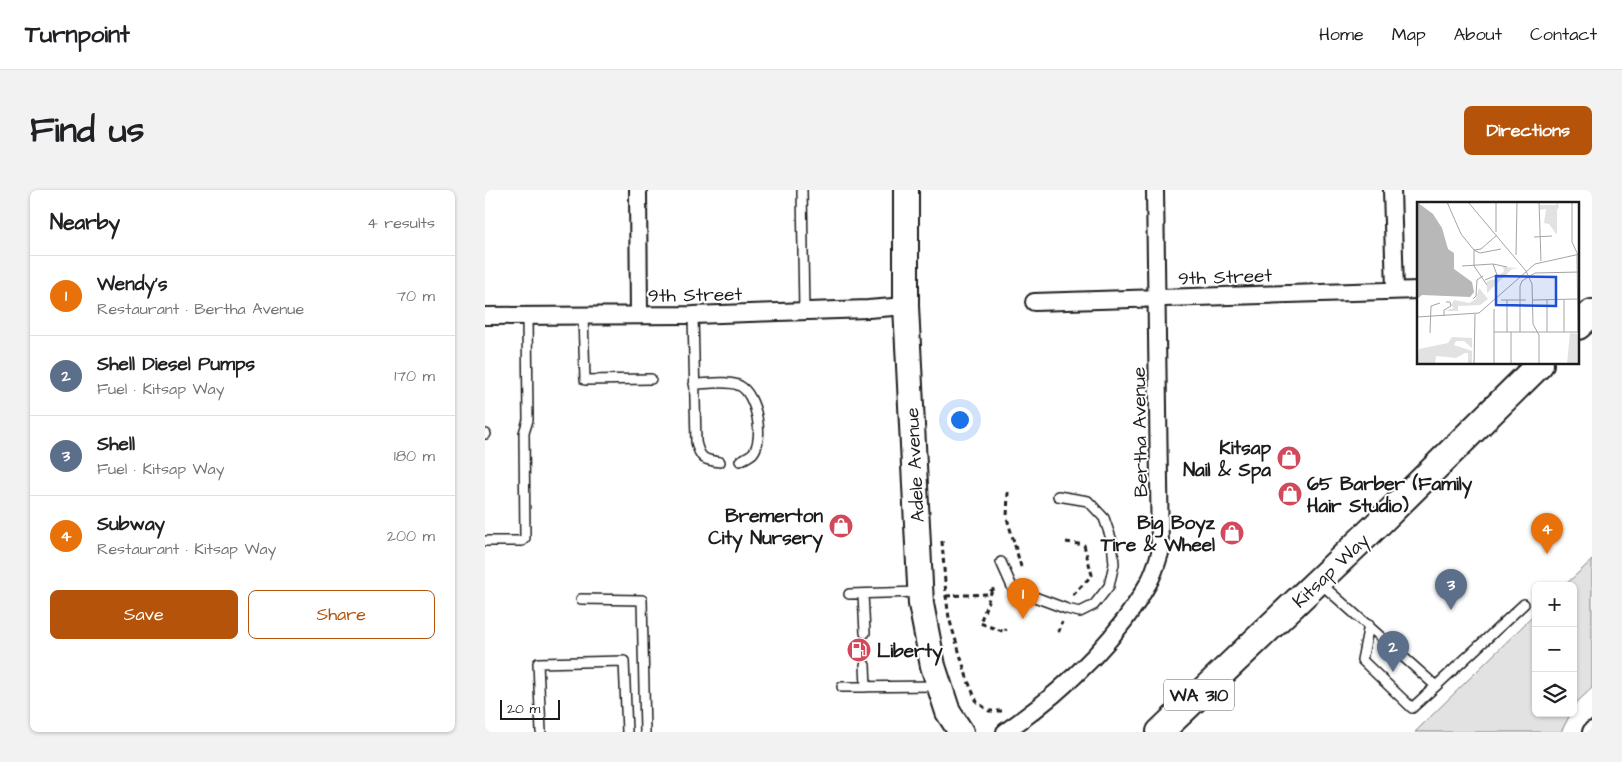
<!DOCTYPE html>
<html lang="en">
<head>
<meta charset="utf-8">
<style>
  :root { --surface:#fff; --page:#f2f2f2; --text:#202124; --muted:#757577; --line:#e0e0e0; --accent:#b45309 }
  body { margin:0; font-family:"Architects Daughter",sans-serif; background:var(--page); color:var(--text) }
  .controls { position:absolute; right:15px; bottom:15px; display:grid; overflow:hidden; border-radius:8px; box-shadow:0 1px 4px #0004 }
  .controls button { width:45px; height:45px; display:grid; place-items:center; padding:0; border:0; border-bottom:1px solid var(--line); background:var(--surface); color:var(--text); font:25px sans-serif }
  .scale { position:absolute; left:15px; bottom:12px; width:60px; box-sizing:border-box; padding-left:5px; border:2px solid #1c1c1c; border-top:0; font-size:14px; line-height:18px; white-space:nowrap; color:#1c1c1c; -webkit-text-stroke:4px #fff; paint-order:stroke }
  .you { position:absolute; left:474px; top:229px; width:18px; height:18px; margin:-12px; border:4px solid #fff; border-radius:50%; background:#1a73e8; box-shadow:0 0 0 8px #1a73e833 }
  .badge { display:grid; place-items:center; width:32px; height:32px; border-radius:50%; background:var(--accent); color:#fff; font-size:16px; font-weight:700 }
  .pin { position:absolute; translate:-50% -41px; filter:drop-shadow(0 1px 2px #0008) }
  .pin::after { content:''; position:absolute; top:26px; width:18px; height:15px; background:inherit; clip-path:polygon(0 0,100% 0,50% 100%) }
  .list { margin:0; padding:0; list-style:none }
  h2 { display:flex; justify-content:space-between; align-items:center; height:65px; margin:0; padding:0 20px; font-size:21px }
  h2 small { font-size:16px; font-weight:400; color:var(--muted) }
  .list li { display:grid; grid-template-columns:32px 1fr auto; gap:15px; align-items:center; box-sizing:border-box; height:80px; padding:0 20px; border-top:1px solid var(--line) }
  .list b { display:block; font-size:19px; white-space:nowrap }
  .list p { margin:0; font-size:16px; white-space:nowrap; color:var(--muted) }
  .list em { font-size:16px; font-style:normal; color:var(--muted) }
  .actions { display:flex; gap:10px; padding:15px 20px }
  .actions a { flex:1; padding:11px 0; border:1px solid var(--accent); border-radius:8px; text-align:center; font-size:18px; color:var(--accent) }
  .actions .main { background:var(--accent); color:#fff }
  .icon { flex:none; width:28px; height:28px; fill:none; stroke:currentColor; stroke-width:2; stroke-linecap:round; stroke-linejoin:round }
  .map { position:relative; flex:none; width:1107px; height:542px; overflow:hidden; border-radius:8px }
  header { display:flex; align-items:center; gap:30px; box-sizing:border-box; height:70px; padding:0 25px; background:var(--surface); border-bottom:1px solid var(--line) }
  header strong { font-size:24px }
  nav { display:flex; gap:28px; margin-inline-start:auto; font-size:18px }
  .intro { display:flex; align-items:center; justify-content:space-between; box-sizing:border-box; height:120px; padding:0 30px }
  h1 { margin:0; font-size:35px }
  .button { padding:12px 22px; border-radius:8px; background:var(--accent); color:#fff; font-size:18px; font-weight:700 }
  main { display:flex; gap:30px; padding:0 30px }
  aside { flex:1; background:var(--surface); border-radius:8px; box-shadow:0 1px 4px #0004 }
  .map>svg:first-child { display:block }
  .green { fill:#e2e2e2; stroke:#7f7f7f }
  .lines { fill:none; stroke-linecap:round; stroke-linejoin:round }
  .service-casing { stroke:#1c1c1c; stroke-width:12 }
  .minor-casing { stroke:#1c1c1c; stroke-width:20 }
  .secondary-casing { stroke:#1c1c1c; stroke-width:28 }
  .primary-casing { stroke:#1c1c1c; stroke-width:30 }
  .path { stroke:#1c1c1c; stroke-width:3; stroke-dasharray:5 4; stroke-linecap:butt }
  .service { stroke:#fff; stroke-width:9 }
  .minor { stroke:#fff; stroke-width:16 }
  .secondary { stroke:#fff; stroke-width:24 }
  .primary { stroke:#fff; stroke-width:26 }
  .labels { text-anchor:middle; stroke-width:4; stroke-linejoin:round; paint-order:stroke }
  .shield { fill:#fff; stroke:#606060; stroke-width:1 }
  .shield-label { font-size:18px; font-weight:bold; fill:#1c1c1c }
  .street-label { font-size:19px; fill:#1c1c1c; stroke:#fff }
  .poi-label { font-size:19px; font-weight:bold; fill:#1c1c1c; stroke:#fff; text-anchor:end }
  .inset-road { fill:none; stroke:#a4a4a4; stroke-width:1 }
  .view { fill:#1d4ed8; fill-opacity:0.15; stroke:#1d4ed8; stroke-width:2.5 }
  .inset-edge { fill:none; stroke:#1c1c1c; stroke-width:2.5 }
</style>
</head>
<body>
<header>
<strong>Turnpoint</strong>
<nav><a>Home</a><a>Map</a><a>About</a><a>Contact</a></nav>
</header>
<div class="intro"><h1>Find us</h1><a class="button">Directions</a></div>
<main>
<aside>
<h2>Nearby<small>4 results</small></h2>
<ul class="list">
<li><span class="badge" style="background:#e8710a">1</span><div><b>Wendy's</b><p>Restaurant · Bertha Avenue</p></div><em>70 m</em></li>
<li><span class="badge" style="background:#5c6f8a">2</span><div><b>Shell Diesel Pumps</b><p>Fuel · Kitsap Way</p></div><em>170 m</em></li>
<li><span class="badge" style="background:#5c6f8a">3</span><div><b>Shell</b><p>Fuel · Kitsap Way</p></div><em>180 m</em></li>
<li><span class="badge" style="background:#e8710a">4</span><div><b>Subway</b><p>Restaurant · Kitsap Way</p></div><em>200 m</em></li>
</ul>
<div class="actions"><a class="main">Save</a><a>Share</a></div>
</aside>
<div class="map">
<svg width="1107" height="542" viewBox="0 0 1107 542">
  <rect width="100%" height="100%" fill="#fff"/>
  <filter id="ink" filterUnits="userSpaceOnUse"><feTurbulence type="fractalNoise" baseFrequency=".02" numOctaves="2"/><feDisplacementMap in="SourceGraphic" scale="10" xChannelSelector="R" yChannelSelector="G"/><feConvolveMatrix kernelMatrix="1 2 1 2 8 2 1 2 1" color-interpolation-filters="sRGB"/></filter>
  <g filter="url(#ink)">
    <path class="green" d="M1107,370V498L1091,513L1088,518V396H1079Z
      M1051,423V523H1086L1076,542H930Z"/>
    <g class="lines">
      <defs>
        <path id="service" d="M317,0L319,121
          M98,125L100,190L166,189
          M208,125L211,252C215,269 219,270 235,272
          M209,194C221,194 245,190 255,196C271,204 280,248 268,263C265,266 258,269 255,271
          M0,244H1
          M0,351H37L40,348L39,243L43,230L42,126
          M516,372L528,399L582,419L595,422L609,415L624,396L629,374L627,351L619,328L603,311L573,306
          M835,393L951,496L1039,414
          M364,404L435,402
          M378,404L380,443
          M96,409L157,410L160,542
          M884,435L877,470L927,518L951,496
          M380,475L381,497
          M357,497L452,496
          M56,542L53,473L139,471L142,542"/>
        <path id="minor" d="M153,0L154,125
          M907,0L910,100
          M549,112L933,100
          M0,126L208,125L383,119L421,116
          M520,542C577,502 631,453 664,392C669,383 672,373 675,363L670,0
          M1106,542L1107,540"/>
        <path id="secondary" d="M421,0V116L436,414L448,476L463,522L476,542"/>
        <path id="primary" d="M1093,136L1107,123
          M675,542L891,336L1055,174"/>
      </defs>
      <use href="#service" class="service-casing"/>
      <use href="#minor" class="minor-casing"/>
      <use href="#secondary" class="secondary-casing"/>
      <use href="#primary" class="primary-casing"/>
      <path class="path" d="M523,302L522,328L537,380
        M457,351L461,406L464,428L483,491L492,512L504,521H517
        M581,352L599,355L607,385L588,405
        M507,400L495,433L520,442L521,439
        M461,406L502,404L507,400L513,398
        M572,440L574,441L577,432"/>
      <use href="#service" class="service"/>
      <use href="#minor" class="minor"/>
      <use href="#secondary" class="secondary"/>
      <use href="#primary" class="primary"/>
    </g>
  </g>
  <defs>
    <symbol id="shop-disc" viewBox="-11 -11 22 22"><circle r="9.5" fill="#d1495b" stroke="#fff"/><path d="M-5-2.5h2.3a2.7 3.5 0 0 1 5.4 0H5L5.5 6h-11ZM-1.5-2.5h3a1.5 2.3 0 0 0-3 0Z" fill="#fff"/></symbol>
    <symbol id="fuel-disc" viewBox="-11 -11 22 22"><circle r="9.5" fill="#d1495b" stroke="#fff"/><path d="M-5.5-6h7V0h2V4h1.3V-2.5L3-4.5l.8-.8L6-3V5H2.5V1h-1V6h-7ZM-4.2-4.7v3.2H.2V-4.7Z" fill="#fff"/></symbol>
  </defs>
  <g fill-rule="evenodd">
    <use href="#shop-disc" x="790" y="254" width="28" height="28"/>
    <use href="#shop-disc" x="791" y="290" width="28" height="28"/>
    <use href="#shop-disc" x="342" y="322" width="28" height="28"/>
    <use href="#shop-disc" x="733" y="329" width="28" height="28"/>
    <use href="#fuel-disc" x="360" y="446" width="28" height="28"/>
  </g>
  <g class="labels">
    <rect class="shield" x="679" y="489.5" width="70" height="31" rx="4"/>
    <g class="shield-label">
      <text x="714" y="511">WA 310</text>
    </g>
    <g class="street-label">
      <text transform="translate(740 86) rotate(-2)" y="7">9th Street</text>
      <text transform="translate(210 104) rotate(-1)" y="7">9th Street</text>
      <text transform="translate(654 242) rotate(-91)" y="7">Bertha Avenue</text>
      <text transform="translate(429 275) rotate(-93)" y="7">Adele Avenue</text>
      <text transform="translate(845 380) rotate(-44)" y="7">Kitsap Way</text>
    </g>
    <g class="poi-label">
      <text x="786" y="264">Kitsap<tspan x="786" dy="22">Nail &amp; Spa</tspan></text>
      <text x="822" y="300" text-anchor="start">65 Barber (Family<tspan x="822" dy="22">Hair Studio)</tspan></text>
      <text x="338" y="332">Bremerton<tspan x="338" dy="22">City Nursery</tspan></text>
      <text x="730" y="339">Big Boyz<tspan x="730" dy="22">Tire &amp; Wheel</tspan></text>
      <text x="392" y="467" text-anchor="start">Liberty</text>
    </g>
  </g>
  <g transform="translate(932 12)">
    <rect width="162" height="162" fill="#fff"/>
    <path d="M140,0L142,5L140,8V33L132,22L127,21L129,7L123,8V3H139ZM86,65L102,66L95,67L70,91V79L79,77L87,69ZM62,86L71,97L63,103L41,104V109H28L37,106L34,103L37,98L52,101L59,97ZM153,131L162,132V162H150ZM35,135L55,136V146L47,139H39L37,143L55,149V162H51V151H48L39,156L19,154L18,162H28H0L2,147L31,141Z" fill="#e2e2e2"/>
    <path d="M0,0L16,12L25,26L31,47L37,51V67L55,80L57,90L53,95L5,93L0,97Z" fill="#b8b8b8"/>
    <path class="inset-road" d="M30,0L44,32L57,48L64,47L80,33M51,0L109,69M122,0L124,59M155,0V40L161,53M79,30V0M117,35L135,34M99,53L100,0M160,53L161,130M45,64L76,62L90,65M109,69L115,82L116,122L122,133V162M68,78L80,73L76,62M70,83L57,64V48L63,51L84,47M56,97L59,94L60,78L66,74M84,98H109M90,98V130M116,98L161,97M147,98V130M27,114V108L34,104L33,100H29M0,115L62,111L118,62L163,52M77,130H163M103,130V84L105,79L118,71L163,70M130,130V98M13,131L14,104L23,101M57,162L58,112M77,162V107M94,162V130M122,162H141"/>
    <path class="view" d="M79,74L139,75V104L79,103Z"/>
    <rect width="162" height="162" class="inset-edge"/>
  </g>
</svg>
<div class="controls">
<button>+</button>
<button>−</button>
<button><svg class="icon" aria-label="layers" viewBox="0 0 24 24"><path d="M12 4l9 5-9 5-9-5zM3 14l9 5 9-5"/></svg></button>
</div>
<div class="scale">20 m</div>
<div class="you"></div>
<div class="pin badge" style="left:538px;top:429px;background:#e8710a">1</div>
<div class="pin badge" style="left:908px;top:482px;background:#5c6f8a">2</div>
<div class="pin badge" style="left:966px;top:420px;background:#5c6f8a">3</div>
<div class="pin badge" style="left:1062px;top:364px;background:#e8710a">4</div>
</div>
</main>
</body>
</html>
